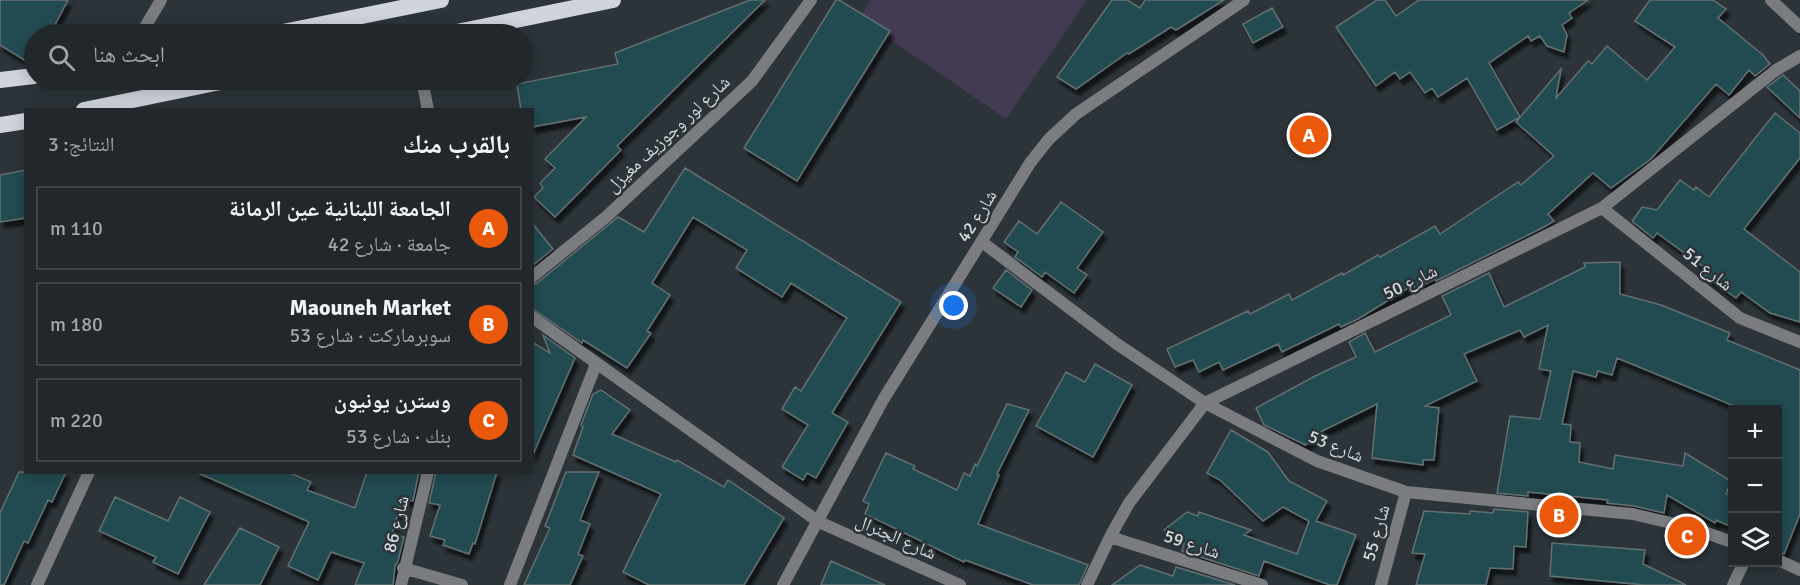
<!DOCTYPE html>
<html lang="ar">
<head>
<meta charset="utf-8">
<style>
  :root { --surface:#21272b; --page:#2d3337; --text:#f1f3f6; --muted:#a2a5a9; --line:#3e4447; --accent:#ea580c }
  body { margin:0; font-family:Signika,"Noto Naskh Arabic",sans-serif; background:var(--page); color:var(--text); direction:rtl }
  .controls { position:absolute; right:18px; bottom:18px; display:grid; overflow:hidden; border-radius:0px; box-shadow:0 3px 15px #0003 }
  .controls button { width:54px; height:54px; display:grid; place-items:center; padding:0; border:0; border-bottom:2px solid var(--line); background:var(--surface); color:var(--text); font:30px sans-serif }
  .you { position:absolute; left:954px; top:306px; width:21px; height:21px; margin:-15px; border:4px solid #fff; border-radius:50%; background:#1a73e8; box-shadow:0 0 0 9px #1a73e833 }
  .badge { display:grid; place-items:center; width:39px; height:39px; border-radius:50%; background:var(--accent); color:#fff; font-size:20px; font-weight:700 }
  .pin { position:absolute; translate:-50% -50%; border:3px solid #fff; box-shadow:0 2px 6px #0006 }
  .list { margin:0; padding:0; list-style:none }
  h2 { display:flex; justify-content:space-between; align-items:center; height:78px; margin:0; padding:0 24px; font-size:26px }
  h2 small { font-size:20px; font-weight:400; color:var(--muted) }
  .list li { display:grid; grid-template-columns:39px 1fr auto; gap:18px; align-items:center; box-sizing:border-box; height:84px; margin:0 12px 12px; padding:0 12px; border:2px solid var(--line); border-radius:0px }
  .list b { display:block; font-size:22px; white-space:nowrap }
  .list p { margin:0; font-size:20px; white-space:nowrap; color:var(--muted) }
  .list em { font-size:20px; font-style:normal; color:var(--muted) }
  .icon { flex:none; width:33px; height:33px; fill:none; stroke:currentColor; stroke-width:2; stroke-linecap:round; stroke-linejoin:round }
  .map { position:relative; flex:none; width:1800px; height:585px; overflow:hidden; direction:ltr }
  .search { position:absolute; background:var(--surface); box-shadow:0 3px 15px #0003; left:24px; top:24px; width:510px; height:66px; display:flex; align-items:center; gap:15px; box-sizing:border-box; padding:0 21px; border-radius:33px; color:var(--muted); font-size:22px }
  .panel { position:absolute; background:var(--surface); box-shadow:0 3px 15px #0003; left:24px; top:108px; width:510px; height:366px; border-radius:0px; direction:rtl }
  .map>svg:first-child { display:block }
  .green { fill:#413a50 }
  .building { fill:#204c51; stroke:#646f70; stroke-width:1.5; filter:url(#shadow) }
  .lines { fill:none; stroke-linecap:round; stroke-linejoin:round }
  .minor { stroke:#7a7c80; stroke-width:12 }
  .tertiary { stroke:#7a7c80; stroke-width:12 }
  .trunk { stroke:#d0d4dc; stroke-width:16 }
  .labels { text-anchor:middle; stroke-width:5; stroke-linejoin:round; paint-order:stroke }
  .street-label { font-size:18px; fill:#d6dbde; stroke:#2c3439 }
</style>
</head>
<body>
<div class="map">
<svg width="1800" height="585" viewBox="0 0 1800 585">
  <defs>
    <filter id="shadow"><feDropShadow dx="3.5" dy="6" stdDeviation="1.5" flood-color="#0009"/></filter>
  </defs>
  <rect width="100%" height="100%" fill="#2c3439"/>
  <path class="green" d="M871,0H1087L1006,119L859,18Z"/>
  <path class="building" d="M0,0H68L50,34H34V66L0,45Z
    M750,0H765L617,146L621,150L555,217L534,197L543,188L540,183L555,168L545,159L586,117L532,127V110H521L517,84L618,64L615,53Z
    M836,0H839L890,31L797,181L744,148Z
    M1112,0H1127L1140,8L1145,0H1224L1176,30L1171,27L1129,54L1127,53L1076,89L1057,77Z
    M1377,0H1385L1396,16L1419,0H1588L1569,13L1572,18L1562,25L1567,35L1564,52L1547,46L1540,36L1531,41L1528,36L1489,63L1520,117L1497,130L1467,78L1438,97L1432,88L1425,93L1410,72L1400,79L1395,72L1376,86L1336,27Z
    M1650,0H1713L1726,9L1718,18L1763,55L1770,64L1755,76L1749,70L1729,95L1716,84L1651,159L1611,188L1593,173L1548,214L1554,221L1544,227L1436,281L1435,279L1416,289L1413,285L1358,319L1341,327L1339,324L1282,352L1278,344L1223,370L1219,362L1199,372L1193,360L1175,367L1167,349L1248,311L1250,314L1289,294L1292,300L1342,273L1343,275L1378,255L1380,257L1435,226L1440,234L1518,182L1521,185L1554,156L1516,122L1561,69L1556,98L1588,61L1592,64L1607,46L1647,80L1675,47L1635,21Z
    M1272,8L1283,27L1253,43L1243,24Z
    M1783,75L1800,91V118L1767,87Z
    M1775,113L1800,133V158L1744,229L1800,272V322L1770,313L1741,292L1736,298L1705,276L1709,271L1657,233L1653,238L1633,222V220L1642,207L1657,210L1680,180L1694,190L1696,187L1709,197Z
    M685,168L901,302L832,413L848,422L816,478L807,473L803,480L782,467L808,425L782,409L795,387L801,391L847,318L791,283L782,297L736,268L747,250L693,217L652,283L670,295L647,331L651,333L627,368L583,340L582,343L533,309L532,285L537,283L618,217L644,232Z
    M26,170V218L0,222V175Z
    M1061,202L1103,232L1077,268L1087,275L1074,293L1045,272L1042,277L1015,257L1018,252L1004,242L1019,221L1037,234Z
    M532,223L553,249L532,266Z
    M1620,262V294L1661,305L1730,333L1727,340L1800,370V514L1784,554L1778,552V410H1744L1617,358L1612,375L1598,371L1596,377L1573,371L1562,424L1571,425L1570,442L1580,443L1579,462L1613,469L1615,455L1683,466L1685,453L1731,481L1726,494L1732,496V527L1716,520L1715,523L1667,495L1664,513L1634,506L1607,503L1608,500L1528,492V496L1497,493L1510,416L1540,419L1551,371L1539,369L1548,325L1524,337L1520,330L1464,354L1477,381L1425,406L1439,408L1434,460H1423V465L1372,458L1377,404L1320,432L1323,436L1305,445L1264,425L1256,408L1317,375L1356,357L1349,342L1365,333L1375,352L1451,315L1442,296L1489,273L1504,307L1585,267L1584,263Z
    M1006,270L1032,290L1021,307L993,288Z
    M543,335L575,358L532,457V342L550,353Z
    M1095,364L1132,385L1093,457L1036,426L1066,372L1085,382Z
    M601,390L630,410L612,434L676,462L677,460L724,487L728,480L784,518L744,585H649L623,572L661,494L573,455L583,427L581,425L593,394Z
    M1007,404L1029,410L997,474L999,475L978,524L1088,565L1079,585H1033L965,560L964,562L865,514L869,504L863,501L886,453L915,466L913,469L957,490L964,473L970,476L975,464L977,466Z
    M1231,430L1268,452L1289,481L1327,501L1316,521L1356,535L1337,585H1330L1264,561L1259,576L1182,551L1184,543L1172,539L1174,533L1164,530L1187,512L1198,516L1199,512L1251,530L1244,535L1297,554L1309,521L1283,507L1263,521L1220,480L1207,473Z
    M19,472H66L52,502L48,500L28,543L24,541L4,585H0V513Z
    M196,472H288L311,482L307,490L355,508L367,472H419L413,501L402,499L392,534L404,537L398,561L395,566L393,585H355L364,563L331,552L318,580L288,566L309,522Z
    M436,472H497L475,544L473,543L469,554L443,545L445,540L430,536L440,505L429,503Z
    M566,472H599L580,520L590,524L578,554L583,556L570,585H524L550,528L545,526Z
    M115,497L168,521L180,497L210,512L178,574L153,562L156,557L99,531Z
    M1494,509L1528,512L1526,547L1514,546L1513,569L1490,568L1486,585H1416L1425,554L1412,553L1424,511L1470,514V511L1493,513Z
    M240,528L279,547L260,585H204Z
    M1552,543L1645,550L1643,564L1686,585H1645L1550,576Z
    M831,561L885,585H821Z
    M1140,565L1173,576L1176,567L1235,585H1112Z"/>
  <g class="lines">
    <path class="minor" d="M1771,0L1800,27
      M422,80L428,110
      M1602,208L1740,318L1800,342
      M982,242L1117,344L1205,403L1317,461L1406,492L1633,514L1692,528L1732,542
      M532,277L606,217L752,81L811,0
      M532,317L819,522L960,585
      M1110,537L1262,585
      M1778,560L1800,570
      M403,568L462,585
      M37,585L89,472
      M401,585L428,472
      M510,585L596,364
      M1087,585L1110,537L1129,503L1205,403L1602,208L1776,70L1800,56
      M1381,585L1406,492
      M1733,585L1744,562"/>
    <path class="tertiary" d="M141,34L161,0
      M783,585L883,400L1030,163L1049,139L1076,114L1244,0"/>
    <path class="trunk" d="M273,34L441,0
      M447,34L613,0
      M0,80L34,76
      M84,110L230,80
      M0,125L26,121"/>
  </g>
  <g class="labels">
    <g class="street-label">
      <text transform="translate(668 134) rotate(-43)" y="6">شارع لور وجوزيف مغيزل</text>
      <text transform="translate(977 216) rotate(-58)" y="6">شارع 42</text>
      <text transform="translate(1708 269) rotate(39)" y="6">شارع 51</text>
      <text transform="translate(1410 282) rotate(-26)" y="6">شارع 50</text>
      <text transform="translate(1336 446) rotate(22)" y="6">شارع 53</text>
      <text transform="translate(396 524) rotate(-76)" y="6">شارع 86</text>
      <text transform="translate(1376 533) rotate(-74)" y="6">شارع 55</text>
      <text transform="translate(896 537) rotate(24)" y="6">شارع الجنرال</text>
      <text transform="translate(1192 544) rotate(18)" y="6">شارع 59</text>
    </g>
  </g>
</svg>
<div class="controls">
<button>+</button>
<button>−</button>
<button><svg class="icon" aria-label="layers" viewBox="0 0 24 24"><path d="M12 4l9 5-9 5-9-5zM3 14l9 5 9-5"/></svg></button>
</div>
<div class="you"></div>
<div class="pin badge" style="left:1309px;top:135px">A</div>
<div class="pin badge" style="left:1559px;top:515px">B</div>
<div class="pin badge" style="left:1687px;top:536px">C</div>
<div class="search"><svg class="icon" aria-label="search" viewBox="0 0 24 24"><circle cx="10" cy="10" r="6"/><path d="M15 15l6 6"/></svg>ابحث هنا</div>
<section class="panel">
<h2>بالقرب منك<small>النتائج: 3</small></h2>
<ul class="list">
<li><span class="badge">A</span><div><b>الجامعة اللبنانية عين الرمانة</b><p>جامعة · شارع 42</p></div><em>110 m</em></li>
<li><span class="badge">B</span><div><b>Maouneh Market</b><p>سوبرماركت · شارع 53</p></div><em>180 m</em></li>
<li><span class="badge">C</span><div><b>وسترن يونيون</b><p>بنك · شارع 53</p></div><em>220 m</em></li>
</ul>
</section>
</div>
</body>
</html>
